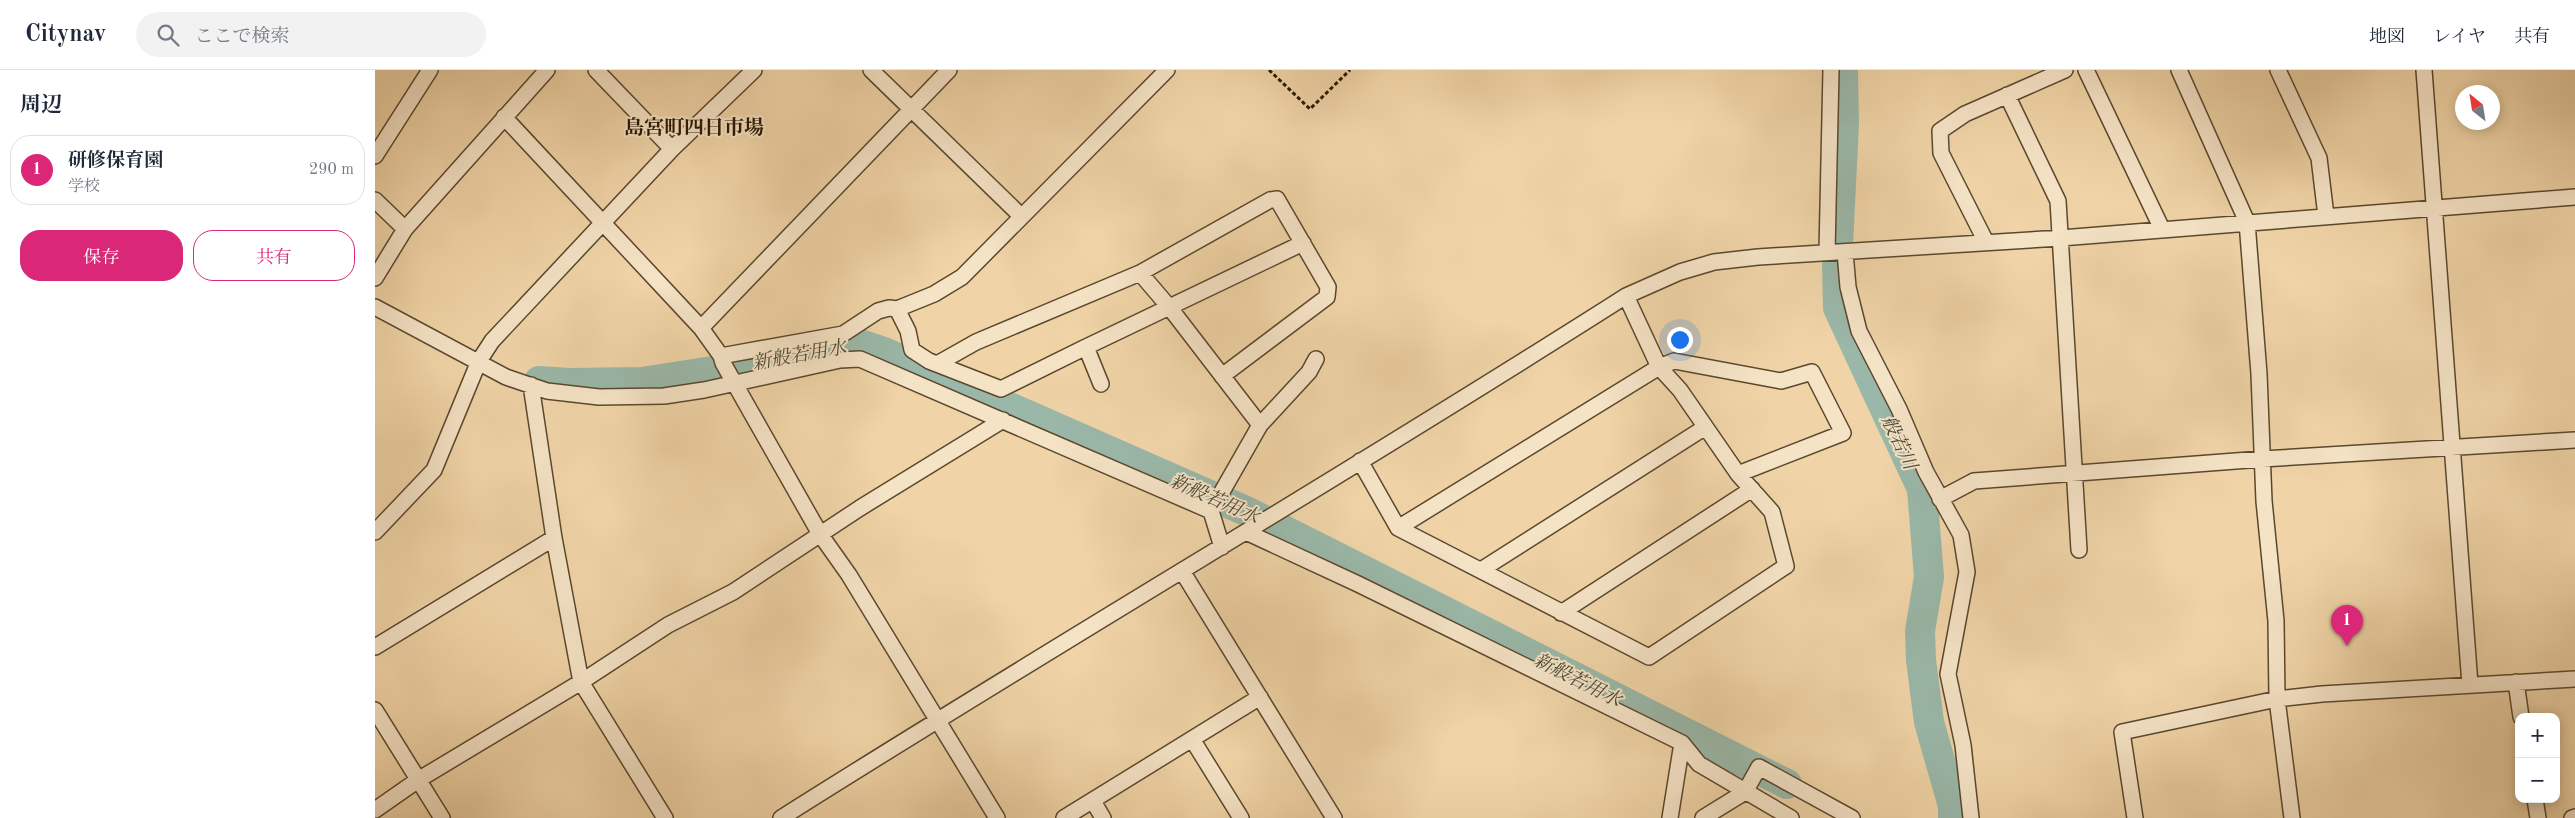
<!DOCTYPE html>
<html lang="ja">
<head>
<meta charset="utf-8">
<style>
  :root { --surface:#fff; --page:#f2f2f3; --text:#1f2937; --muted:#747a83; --line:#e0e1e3; --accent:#db2777 }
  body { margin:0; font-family:"Old Standard TT","Noto Serif JP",serif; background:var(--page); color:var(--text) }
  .controls { position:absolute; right:15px; bottom:15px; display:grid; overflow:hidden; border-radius:10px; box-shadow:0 2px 12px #0003 }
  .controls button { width:45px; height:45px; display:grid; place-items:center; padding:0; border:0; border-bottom:1px solid var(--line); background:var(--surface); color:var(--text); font:25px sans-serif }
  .compass { position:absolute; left:2080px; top:15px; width:45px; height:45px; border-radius:50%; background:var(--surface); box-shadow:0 2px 12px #0003; rotate:330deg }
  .you { position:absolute; left:1304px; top:269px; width:18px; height:18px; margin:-12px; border:4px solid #fff; border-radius:50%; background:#1a73e8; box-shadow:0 0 0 8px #1a73e833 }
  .badge { display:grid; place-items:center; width:32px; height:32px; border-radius:50%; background:var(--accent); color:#fff; font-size:16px; font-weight:700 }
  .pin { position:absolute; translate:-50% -41px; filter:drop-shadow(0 1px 2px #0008) }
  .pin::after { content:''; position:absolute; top:26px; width:18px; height:15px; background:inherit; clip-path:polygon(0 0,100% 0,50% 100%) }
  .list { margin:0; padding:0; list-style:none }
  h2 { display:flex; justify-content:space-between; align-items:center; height:65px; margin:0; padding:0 20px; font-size:21px }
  h2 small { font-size:16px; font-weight:400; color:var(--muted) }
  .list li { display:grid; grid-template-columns:32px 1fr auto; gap:15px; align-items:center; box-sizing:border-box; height:70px; margin:0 10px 10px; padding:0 10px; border:1px solid var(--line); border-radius:20px }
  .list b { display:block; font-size:19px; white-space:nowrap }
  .list p { margin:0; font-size:16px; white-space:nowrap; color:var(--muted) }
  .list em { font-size:16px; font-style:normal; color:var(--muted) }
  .actions { display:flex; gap:10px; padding:15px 20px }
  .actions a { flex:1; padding:11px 0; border:1px solid var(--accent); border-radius:20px; text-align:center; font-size:18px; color:var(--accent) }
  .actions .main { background:var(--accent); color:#fff }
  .icon { flex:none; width:28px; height:28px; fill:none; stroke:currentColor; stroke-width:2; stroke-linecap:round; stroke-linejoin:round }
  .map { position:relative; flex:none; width:2200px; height:748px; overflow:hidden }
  header { display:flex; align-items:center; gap:30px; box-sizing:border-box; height:70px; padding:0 25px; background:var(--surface); border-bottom:1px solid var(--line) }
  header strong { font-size:24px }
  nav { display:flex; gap:28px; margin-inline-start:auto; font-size:18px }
  .search { width:350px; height:45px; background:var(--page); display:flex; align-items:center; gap:12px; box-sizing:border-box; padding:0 18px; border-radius:28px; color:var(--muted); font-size:19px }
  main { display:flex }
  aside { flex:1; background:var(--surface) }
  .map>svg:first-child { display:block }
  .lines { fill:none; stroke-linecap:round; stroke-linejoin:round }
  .river { stroke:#9ab8a9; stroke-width:30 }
  .minor-casing { stroke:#5a482d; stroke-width:18 }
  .path { stroke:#281904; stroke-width:3; stroke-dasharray:4 2.5; stroke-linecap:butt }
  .minor { stroke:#f5e3c6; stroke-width:15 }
  .labels { text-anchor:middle; stroke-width:4; stroke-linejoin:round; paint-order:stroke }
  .water-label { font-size:19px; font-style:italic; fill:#4a4936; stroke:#f5e3c6 }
  .quarter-label { font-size:20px; font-weight:bold; fill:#281904; stroke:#f5e3c6 }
</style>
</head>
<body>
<header>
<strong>Citynav</strong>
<div class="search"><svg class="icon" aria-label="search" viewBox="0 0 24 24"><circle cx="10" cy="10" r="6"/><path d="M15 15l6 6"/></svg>ここで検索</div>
<nav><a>地図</a><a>レイヤ</a><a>共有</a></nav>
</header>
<main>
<aside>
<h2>周辺<small></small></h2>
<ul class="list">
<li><span class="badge">1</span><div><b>研修保育園</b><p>学校</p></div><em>290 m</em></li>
</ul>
<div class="actions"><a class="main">保存</a><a>共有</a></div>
</aside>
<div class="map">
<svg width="2200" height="748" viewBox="0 0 2200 748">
  <rect width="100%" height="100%" fill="#f0d4a7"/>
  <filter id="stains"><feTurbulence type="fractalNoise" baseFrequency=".004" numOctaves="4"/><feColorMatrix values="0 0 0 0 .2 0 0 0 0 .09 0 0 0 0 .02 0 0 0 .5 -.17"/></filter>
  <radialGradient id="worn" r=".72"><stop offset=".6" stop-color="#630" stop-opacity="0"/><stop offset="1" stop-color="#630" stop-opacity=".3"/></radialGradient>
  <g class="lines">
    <path class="river" d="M1468,0L1469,54L1462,195L1463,238L1547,419L1554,507L1545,561L1546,590L1554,652L1578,736V748
      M164,311L194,313L267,312L369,296L482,273L509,282L871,441L1412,714"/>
    <defs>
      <path id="minor" d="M221,0L297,79
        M496,0L646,146
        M1711,0L1787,159
        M1804,0L1872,152L1884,304L1889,431L1901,551L1902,629L1917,748
        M1903,0L1944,88L1951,146
        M2049,0L2095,615
        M1632,25L1683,131L1704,480
        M129,47L326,258L346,286L348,293L445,464L474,505L622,748
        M0,86L55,0
        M0,130L30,159
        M1611,172L1566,83L1565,61L1590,44L1690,0
        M1452,182L1456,0
        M1470,182L1473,217L1484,261L1524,339L1551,402L1586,465L1592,502L1573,604L1588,675L1596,748
        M765,203L795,238L885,355
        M0,208L30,159L172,0
        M0,237L131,307L172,321L224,327L289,326L329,320L465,290L485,289L836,441L847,477
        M326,258L574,0
        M711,277L928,173
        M346,286L468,264L503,241L514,238L522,239
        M562,294L601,272L765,203L895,130L902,129L953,217L952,227L847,306
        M726,314L711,277L626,319L554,291L537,280L533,261L522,239L559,224L587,207L792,0
        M156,315L179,468L206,612L290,748
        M985,391L1023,458L1274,587L1411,496L1397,442L1363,404L1305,320L1284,297L1251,226
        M1565,429L1599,411L1887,389L2200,370
        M836,441L885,355L934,302L941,289
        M1023,458L1284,297L1299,291L1406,311L1437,302L1468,363L1363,404
        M0,462L59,400L104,291L117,271L297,79L379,0
        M871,462L983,514L1307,673L1324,694L1416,748
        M1106,500L1329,358
        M807,501L959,748
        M1186,543L1377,419
        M0,577L179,468
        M2141,612L2146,647
        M0,640L67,748
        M817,669L866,748
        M2160,729L2163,748
        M718,731L728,748
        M0,740L43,710L206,612L293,555L358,522L485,438L628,350
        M406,748C686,571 972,404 1251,226L1305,202L1339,192L1383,187L1686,168L2200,127
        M689,748L885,627
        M1295,748L1307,673
        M1328,748L1370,722L1384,697L1477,748
        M1760,748L1747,662L1902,629L1947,624L2200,609
        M2197,748L2200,747"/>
    </defs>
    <use href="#minor" class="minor-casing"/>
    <path class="path" d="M894,0L935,39L975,0"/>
    <use href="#minor" class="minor"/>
  </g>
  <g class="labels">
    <g class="water-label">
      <text transform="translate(424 284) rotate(-10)" y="7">新般若用水</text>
      <text transform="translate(1525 372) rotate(65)" y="7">般若川</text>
      <text transform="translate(840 428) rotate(24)" y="7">新般若用水</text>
      <text transform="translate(1203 609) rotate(27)" y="7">新般若用水</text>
    </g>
    <g class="quarter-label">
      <text x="319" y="64">島宮町四日市場</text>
    </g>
  </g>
  <rect width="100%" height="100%" filter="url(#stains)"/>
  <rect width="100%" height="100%" fill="url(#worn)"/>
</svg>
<div class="controls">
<button>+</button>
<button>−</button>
</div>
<svg class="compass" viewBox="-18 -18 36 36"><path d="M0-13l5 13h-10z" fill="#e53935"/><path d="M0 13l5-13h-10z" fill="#747a83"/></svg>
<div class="you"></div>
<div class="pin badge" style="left:1972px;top:576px">1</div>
</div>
</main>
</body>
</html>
